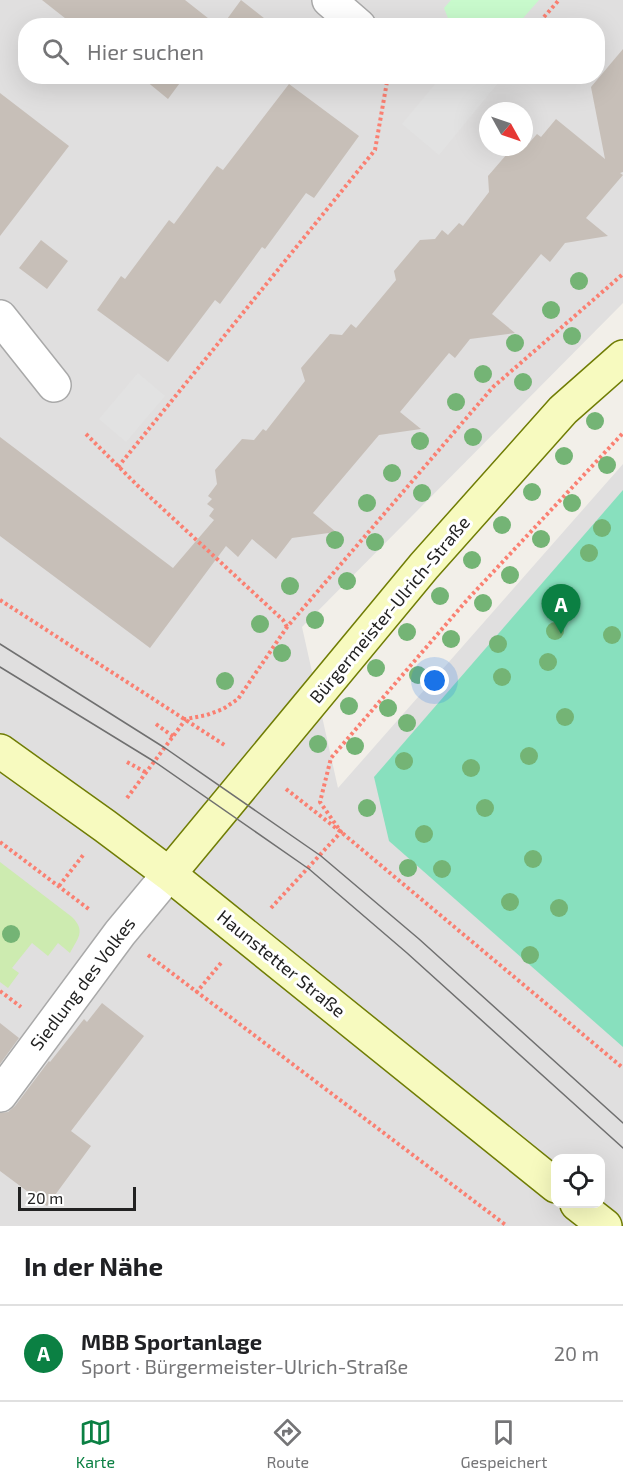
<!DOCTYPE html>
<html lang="de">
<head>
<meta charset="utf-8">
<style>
  :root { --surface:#fff; --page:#f6f6f6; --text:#202124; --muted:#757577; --line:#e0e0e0; --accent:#0b8043 }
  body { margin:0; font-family:"Exo 2",sans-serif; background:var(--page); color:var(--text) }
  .controls { position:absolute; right:18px; bottom:18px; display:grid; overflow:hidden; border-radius:12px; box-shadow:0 6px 24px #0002 }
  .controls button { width:54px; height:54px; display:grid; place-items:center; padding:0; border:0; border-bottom:2px solid var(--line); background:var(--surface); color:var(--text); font:30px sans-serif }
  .compass { position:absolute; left:479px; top:102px; width:54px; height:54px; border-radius:50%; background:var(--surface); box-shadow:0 6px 24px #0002; rotate:130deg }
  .scale { position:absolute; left:18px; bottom:15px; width:118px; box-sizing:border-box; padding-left:6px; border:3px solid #222; border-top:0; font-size:16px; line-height:21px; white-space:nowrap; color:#222; -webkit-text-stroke:4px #fff; paint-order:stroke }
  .you { position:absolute; left:435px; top:681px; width:21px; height:21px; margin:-15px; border:4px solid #fff; border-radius:50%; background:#1a73e8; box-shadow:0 0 0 9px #1a73e833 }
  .badge { display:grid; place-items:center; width:39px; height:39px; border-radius:50%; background:var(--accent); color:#fff; font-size:20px; font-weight:700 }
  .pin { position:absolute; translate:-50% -50px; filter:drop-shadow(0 2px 3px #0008) }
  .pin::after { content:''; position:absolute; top:32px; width:21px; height:18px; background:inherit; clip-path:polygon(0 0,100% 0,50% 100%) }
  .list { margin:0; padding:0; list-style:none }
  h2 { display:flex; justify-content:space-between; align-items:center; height:78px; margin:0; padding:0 24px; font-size:26px }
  h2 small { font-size:20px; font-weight:400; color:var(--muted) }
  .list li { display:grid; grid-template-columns:39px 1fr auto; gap:18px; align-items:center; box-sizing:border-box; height:96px; padding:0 24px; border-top:2px solid var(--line) }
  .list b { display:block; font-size:22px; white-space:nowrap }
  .list p { margin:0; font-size:20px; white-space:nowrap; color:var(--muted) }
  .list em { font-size:20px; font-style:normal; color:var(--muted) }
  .icon { flex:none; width:33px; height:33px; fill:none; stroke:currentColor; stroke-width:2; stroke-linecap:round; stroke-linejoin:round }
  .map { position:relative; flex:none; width:623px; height:1226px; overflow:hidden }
  .search { position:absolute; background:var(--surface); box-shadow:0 6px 24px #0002; left:18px; right:18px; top:18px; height:66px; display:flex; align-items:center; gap:15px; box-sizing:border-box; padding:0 21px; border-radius:24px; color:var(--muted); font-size:22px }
  .sheet { height:174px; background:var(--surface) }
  nav { display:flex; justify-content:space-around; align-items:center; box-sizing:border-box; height:84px; border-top:2px solid var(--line); background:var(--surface); font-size:16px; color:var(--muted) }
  nav a { display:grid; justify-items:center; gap:3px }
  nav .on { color:var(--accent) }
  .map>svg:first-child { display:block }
  .residential { fill:#e0dfdf; fill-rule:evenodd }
  .grass { fill:#cdebb0 }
  .park { fill:#c8facc }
  .pitch { fill:#88e0be }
  .parking { fill:#e2e2e2 }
  .building { fill:#c7bfb8 }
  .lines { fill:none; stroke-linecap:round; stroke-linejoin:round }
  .street-casing { stroke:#a9a9a9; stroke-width:36 }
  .secondary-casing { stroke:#707d05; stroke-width:36 }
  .path { stroke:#fa8072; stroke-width:4; stroke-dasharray:3 3; stroke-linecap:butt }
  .street { stroke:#fff; stroke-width:33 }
  .secondary { stroke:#f7fabf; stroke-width:33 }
  .tram { stroke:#707070; stroke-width:1.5 }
  .tree { fill:#74b475 }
  .labels { text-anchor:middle; stroke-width:6; stroke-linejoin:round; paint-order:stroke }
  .street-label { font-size:18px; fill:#222; stroke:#fff }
</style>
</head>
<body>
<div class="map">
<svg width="623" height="1226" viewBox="0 0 623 1226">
  <rect width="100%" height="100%" fill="#f2efe9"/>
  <path class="residential" d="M0,0H623V303L302,627L338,788L623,464V1226H0ZM26,26H598V76H26ZM488,111H524V147H488ZM556,1158H600V1204H556Z"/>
  <path class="grass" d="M0,862L72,917C86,931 78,938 70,953L58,943L48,956L32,943L12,968L19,973L8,988L0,982Z"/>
  <path class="park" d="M451,0H539L517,25L451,26L444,8Z"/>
  <path class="pitch" d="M623,490V1047L389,841L374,777Z"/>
  <path class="parking" d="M442,76L490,77L498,83L439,155L402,124Z
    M138,373L165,396L126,442L99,419Z"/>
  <path class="building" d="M42,0H185L218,26H75Z
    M241,0L255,11L274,26H222Z
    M623,49V172L620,173L623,175L586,218L608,236L565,243L550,262L541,254L492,314L515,333L470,339L455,358L449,353L400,412L421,429L379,435L313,513L336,532L292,538L276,559L252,539L238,557L226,546L150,648L0,536V437L173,568L214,520L209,516L214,509L207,504L212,499L208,496L217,484L215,470L242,439L254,440L263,429L266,431L305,381L301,368L330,334L342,335L351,324L356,328L396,280L394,271L420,240L435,239L442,230L448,235L459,223L463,226L489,192L488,176L513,147H524V143H529L537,134L541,137L556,119L605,159L591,87Z
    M140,76H185L168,99Z
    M289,84L359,136L314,198L306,193L265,249L262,247L220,304L215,300L168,362L97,310L121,276L125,279L169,220L174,224L217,166L223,170Z
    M0,93L69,146L0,236Z
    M41,240L68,261L47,289L19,268Z
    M102,1003L144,1036L71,1131L91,1146L47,1206L0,1171V1113L8,1112L15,1106L49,1061L50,1062L84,1019L87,1022Z
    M0,1023L19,1038L0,1064Z"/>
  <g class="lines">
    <defs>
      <path id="street" d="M329,0L359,26
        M0,317L54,385
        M0,1095L120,933L169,874"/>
      <path id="secondary" d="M0,751L105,826L169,874L556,1186
        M169,874L424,566L563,410L623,357
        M577,1204L605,1226"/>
    </defs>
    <use href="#street" class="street-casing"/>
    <use href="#secondary" class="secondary-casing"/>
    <path class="path" d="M536,26L559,0
      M86,434L137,485L283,620L287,627
      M118,467L375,150L388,76
      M0,600L226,746
      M156,724L174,737
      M127,762L147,773
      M286,789L341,832L623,1068
      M127,798L186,719L207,715L223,709L238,699L287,627L493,387L623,274
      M0,842L90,910
      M59,886L84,854
      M271,908L341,832L320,802L331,758L467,600L623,433
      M148,955L507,1226
      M0,991L21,1007
      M196,993L221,963"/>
    <use href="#street" class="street"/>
    <use href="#secondary" class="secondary"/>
    <path class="tram" d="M0,644L165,748L321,856L419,939L623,1123
      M0,667L155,762L309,869L407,953L623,1148"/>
  </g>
  <g class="tree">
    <circle cx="579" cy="281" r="9"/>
    <circle cx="551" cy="310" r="9"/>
    <circle cx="572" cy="336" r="9"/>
    <circle cx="515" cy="343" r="9"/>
    <circle cx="483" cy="374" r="9"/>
    <circle cx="523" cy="382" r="9"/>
    <circle cx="456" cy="402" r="9"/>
    <circle cx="595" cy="421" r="9"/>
    <circle cx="473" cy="437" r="9"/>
    <circle cx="420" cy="441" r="9"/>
    <circle cx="564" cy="456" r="9"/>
    <circle cx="607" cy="465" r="9"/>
    <circle cx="392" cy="473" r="9"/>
    <circle cx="532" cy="492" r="9"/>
    <circle cx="422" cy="493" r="9"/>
    <circle cx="367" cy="503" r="9"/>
    <circle cx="572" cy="503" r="9"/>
    <circle cx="502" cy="525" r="9"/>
    <circle cx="602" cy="528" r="9"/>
    <circle cx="541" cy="539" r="9"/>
    <circle cx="335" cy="540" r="9"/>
    <circle cx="375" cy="542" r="9"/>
    <circle cx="589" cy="553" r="9"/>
    <circle cx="472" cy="560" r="9"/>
    <circle cx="510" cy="575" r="9"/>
    <circle cx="347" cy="581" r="9"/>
    <circle cx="290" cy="586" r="9"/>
    <circle cx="440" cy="596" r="9"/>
    <circle cx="483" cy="603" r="9"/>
    <circle cx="315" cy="620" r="9"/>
    <circle cx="260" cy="624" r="9"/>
    <circle cx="555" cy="631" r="9"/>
    <circle cx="407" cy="632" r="9"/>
    <circle cx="612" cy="635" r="9"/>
    <circle cx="451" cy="639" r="9"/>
    <circle cx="498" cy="644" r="9"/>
    <circle cx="282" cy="653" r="9"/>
    <circle cx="548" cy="662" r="9"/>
    <circle cx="376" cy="668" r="9"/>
    <circle cx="418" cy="675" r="9"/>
    <circle cx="502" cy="677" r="9"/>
    <circle cx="225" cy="681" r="9"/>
    <circle cx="349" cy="706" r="9"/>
    <circle cx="388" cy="708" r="9"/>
    <circle cx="565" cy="717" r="9"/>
    <circle cx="407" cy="723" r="9"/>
    <circle cx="318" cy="744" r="9"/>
    <circle cx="355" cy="746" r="9"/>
    <circle cx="529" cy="756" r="9"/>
    <circle cx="404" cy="761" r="9"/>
    <circle cx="471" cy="768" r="9"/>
    <circle cx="367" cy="808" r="9"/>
    <circle cx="485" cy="808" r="9"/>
    <circle cx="424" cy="834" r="9"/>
    <circle cx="533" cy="859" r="9"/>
    <circle cx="408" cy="868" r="9"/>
    <circle cx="442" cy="869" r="9"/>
    <circle cx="510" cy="902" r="9"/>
    <circle cx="559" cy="908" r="9"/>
    <circle cx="11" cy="934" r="9"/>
    <circle cx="530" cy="955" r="9"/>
  </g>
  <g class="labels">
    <g class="street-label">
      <text transform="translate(390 610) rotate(-50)" y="6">Bürgermeister-Ulrich-Straße</text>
      <text transform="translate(281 964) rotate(39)" y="6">Haunstetter Straße</text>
      <text transform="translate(83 984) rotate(-53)" y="6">Siedlung des Volkes</text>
    </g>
  </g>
</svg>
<div class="controls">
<button><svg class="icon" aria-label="locate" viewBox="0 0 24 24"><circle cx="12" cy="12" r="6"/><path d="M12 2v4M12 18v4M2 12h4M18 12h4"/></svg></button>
</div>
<svg class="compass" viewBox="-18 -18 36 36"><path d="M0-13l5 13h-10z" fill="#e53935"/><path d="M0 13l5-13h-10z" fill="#757577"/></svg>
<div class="scale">20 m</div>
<div class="you"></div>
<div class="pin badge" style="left:561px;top:634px">A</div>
<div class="search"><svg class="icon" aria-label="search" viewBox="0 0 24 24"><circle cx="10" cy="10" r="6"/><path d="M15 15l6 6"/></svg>Hier suchen</div>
</div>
<section class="sheet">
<h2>In der Nähe<small></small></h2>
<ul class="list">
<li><span class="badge">A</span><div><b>MBB Sportanlage</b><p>Sport · Bürgermeister-Ulrich-Straße</p></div><em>20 m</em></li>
</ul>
</section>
<nav>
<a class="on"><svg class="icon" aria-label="map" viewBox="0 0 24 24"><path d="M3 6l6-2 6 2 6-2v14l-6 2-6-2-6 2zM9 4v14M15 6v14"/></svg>Karte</a>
<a><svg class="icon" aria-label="directions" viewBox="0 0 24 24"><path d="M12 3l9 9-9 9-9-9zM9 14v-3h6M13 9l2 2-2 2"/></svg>Route</a>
<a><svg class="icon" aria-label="saved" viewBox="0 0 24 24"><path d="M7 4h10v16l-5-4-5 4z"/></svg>Gespeichert</a>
</nav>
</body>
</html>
